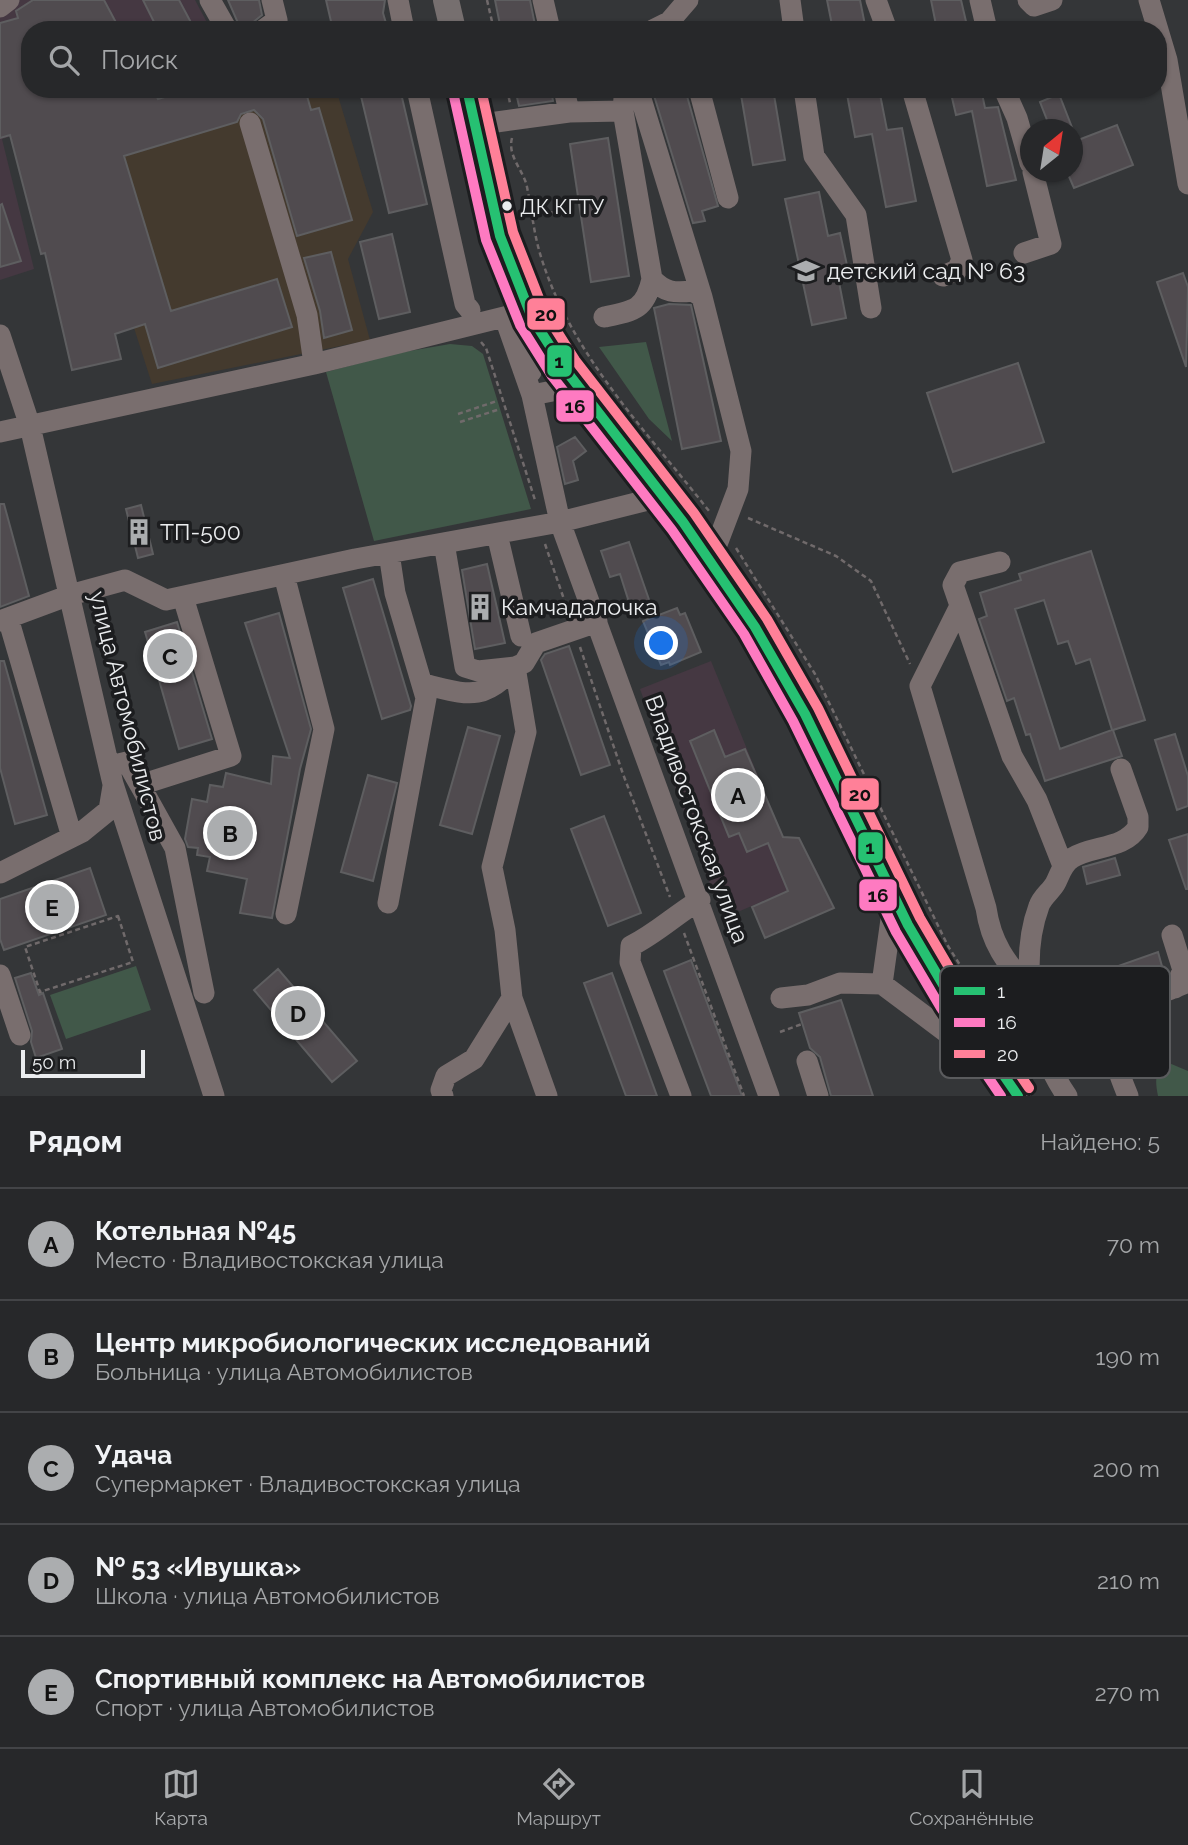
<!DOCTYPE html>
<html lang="ru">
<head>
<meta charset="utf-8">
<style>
  :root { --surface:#27282a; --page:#2f3032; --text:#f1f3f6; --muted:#a4a6a8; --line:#434447; --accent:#abadaf }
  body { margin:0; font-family:Raleway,sans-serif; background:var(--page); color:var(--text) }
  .compass { position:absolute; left:1020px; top:119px; width:63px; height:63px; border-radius:50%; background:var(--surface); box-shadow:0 2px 5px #0004; rotate:30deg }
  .scale { position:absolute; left:21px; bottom:18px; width:124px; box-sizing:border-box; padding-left:7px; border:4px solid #ebedef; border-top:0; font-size:19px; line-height:24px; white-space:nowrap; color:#ebedef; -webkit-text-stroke:5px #1c1d1f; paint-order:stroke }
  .you { position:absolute; left:662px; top:644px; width:24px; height:24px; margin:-18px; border:5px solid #fff; border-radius:50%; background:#1a73e8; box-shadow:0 0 0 10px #1a73e833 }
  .badge { display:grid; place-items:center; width:46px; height:46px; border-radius:50%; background:var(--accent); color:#111; font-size:23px; font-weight:700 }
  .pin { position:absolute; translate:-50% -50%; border:4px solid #fff; box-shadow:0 2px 7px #0006 }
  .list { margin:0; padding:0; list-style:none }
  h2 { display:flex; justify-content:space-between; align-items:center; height:91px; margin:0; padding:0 28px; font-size:30px }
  h2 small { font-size:23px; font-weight:400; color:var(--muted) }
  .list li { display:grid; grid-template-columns:46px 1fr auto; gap:21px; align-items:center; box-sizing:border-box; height:112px; padding:0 28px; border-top:2px solid var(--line) }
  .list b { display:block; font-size:26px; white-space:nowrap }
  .list p { margin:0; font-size:23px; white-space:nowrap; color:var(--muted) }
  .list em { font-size:23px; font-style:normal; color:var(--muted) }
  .icon { flex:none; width:38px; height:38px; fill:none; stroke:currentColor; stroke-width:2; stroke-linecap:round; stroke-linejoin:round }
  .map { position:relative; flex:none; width:1188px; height:1096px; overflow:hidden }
  .search { position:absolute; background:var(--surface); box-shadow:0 2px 5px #0004; left:21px; right:21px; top:21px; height:77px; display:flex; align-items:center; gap:18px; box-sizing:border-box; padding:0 24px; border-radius:28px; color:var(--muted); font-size:26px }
  .sheet { height:651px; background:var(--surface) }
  nav { display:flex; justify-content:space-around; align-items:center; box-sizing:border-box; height:98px; border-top:2px solid var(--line); background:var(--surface); font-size:19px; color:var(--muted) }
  nav a { display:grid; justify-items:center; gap:4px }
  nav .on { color:var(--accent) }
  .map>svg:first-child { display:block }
  .commercial { fill:#443a2e }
  .industrial { fill:#453842 }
  .green { fill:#415849 }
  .building { fill:#504b4f; stroke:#5e5e60; stroke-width:2; fill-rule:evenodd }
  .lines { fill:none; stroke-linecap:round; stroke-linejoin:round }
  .path { stroke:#706a6b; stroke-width:2.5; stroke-dasharray:5 3.5; stroke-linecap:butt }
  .minor { stroke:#796e6e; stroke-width:21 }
  .major { stroke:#766f6f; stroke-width:26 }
  .bus-1-casing { stroke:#1c1d1f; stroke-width:16 }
  .bus-2-casing { stroke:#1c1d1f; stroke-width:16 }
  .bus-3-casing { stroke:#1c1d1f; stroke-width:16 }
  .bus-1 { stroke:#26c172; stroke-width:10 }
  .bus-2 { stroke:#fe7ac1; stroke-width:10 }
  .bus-3 { stroke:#ff8098; stroke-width:10 }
  .bus-dot { fill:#ebedef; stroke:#1c1d1f; stroke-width:2.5 }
  .labels { text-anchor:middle; stroke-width:7; stroke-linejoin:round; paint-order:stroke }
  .bus-label { font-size:21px; fill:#ebedef; stroke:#1c1d1f; text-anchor:start }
  .poi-label { font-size:23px; fill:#ebedef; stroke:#1c1d1f; text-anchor:start }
  .street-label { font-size:23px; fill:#ebedef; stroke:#1c1d1f }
  .key { fill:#1c1d1f; stroke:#5a5b5d; stroke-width:2 }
  .key-label { font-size:19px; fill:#ebedef }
  .line-badge { stroke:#1c1d1f; stroke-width:2.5 }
  .pale-badge-label { font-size:19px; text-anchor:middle; font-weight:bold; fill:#111 }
</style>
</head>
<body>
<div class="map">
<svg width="1188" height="1096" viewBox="0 0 1188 1096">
  <rect width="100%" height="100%" fill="#343638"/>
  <path class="commercial" d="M171,89H336L373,212L348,259L370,340L152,384L67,119Z"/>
  <path class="industrial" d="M20,0H195L211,30H30V89H171L2,139L34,269L0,280V14Z
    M711,661L783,837L799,838L820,877L740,911L716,901L640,689Z"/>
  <path class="green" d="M646,342L672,441L649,419L599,347Z
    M450,344L472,346L483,354L531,509L374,541L326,372L398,353Z
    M136,966L151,1010L66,1039L50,995Z
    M1169,1063L1188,1071V1096H1158C1155,1080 1154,1072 1169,1063Z"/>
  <path class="building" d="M33,0H104L120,30H30V89H153L158,99L191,89H238L240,96L263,89H305L311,110L319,108L352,220L297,236L263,119L254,110L241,114L237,122L124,156L171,311L277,279L292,327L158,368L145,324L115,334L121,359L72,370L45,253L41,254L10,135L0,138V23L18,18L16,11Z
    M143,0H179L195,30H158Z
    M228,0H259L262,15L251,24L250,30H241Z
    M326,0H385L383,13L388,30H333Z
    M495,0H530L536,30H501Z
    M827,0H860L866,30H833Z
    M931,0H961L968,30H937Z
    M373,89H400L427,204L389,213L360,92Z
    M515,89H551L553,101L519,106Z
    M652,89H685L718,206L702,211L705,221L693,223Z
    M740,89H773L785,160L753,165Z
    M846,89H879L887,130L902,128L916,201L886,207L872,134L855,137Z
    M950,89H981L985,108L998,107L1016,180L987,186L972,111L956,115Z
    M1059,94L1073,130H1051L1040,102Z
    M1117,125L1133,165L1074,188L1067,172H1073V142Z
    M608,138L629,276L591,282L570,144Z
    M819,192L828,236L840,233L848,270L837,272L846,318L812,325L785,199Z
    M2,204L21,261L0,267V205Z
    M392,234L410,312L379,319L360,242Z
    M331,252L352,330L324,338L320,311L304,258Z
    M1183,273L1188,287L1186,367L1157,282Z
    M669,304L691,305L721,441L682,449L654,308Z
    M1018,363L1044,442L953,472L927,393Z
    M575,437L586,451L573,461L578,480L565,484L557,447Z
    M0,504H4L29,596L0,607Z
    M141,505L153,554L138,558L126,509Z
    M629,542L654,614L628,599L620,574L610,577L601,551Z
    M1091,551L1145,720L1113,730L1122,756L1045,781L1030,734L1026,735L1014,698L1007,701L979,619L987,616L980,593L1021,580L1019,574ZM1044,600L1058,644L1068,641L1076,664L1090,659L1112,730L1060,749L1015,609Z
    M487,564L505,643L475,649L462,570Z
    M373,579L411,706L410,710L382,719L343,588Z
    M677,608L680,615L685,613L701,652L670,665L669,662L661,665L643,621Z
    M279,613L311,729L300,769L272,918L240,913L247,879L207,871L210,857L197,855L198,848L188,847L185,839L192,799L207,802L210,785L223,787L226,773L271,784L273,756L290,758L245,623Z
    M177,622L212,739L179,749L145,632Z
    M569,646L610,765L581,775L541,660L545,654Z
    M0,661H4L47,815L15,824L0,768Z
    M468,727L500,736L472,834L440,825Z
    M714,730L725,757L745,749L783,837L799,838L834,908L765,938L752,907L788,891L768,843L747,852L739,833L729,837L690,741Z
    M1175,734L1188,776V806L1177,810L1155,740Z
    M368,775L397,783L373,881L341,872Z
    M604,816L641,913L608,926L571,829Z
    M1188,834V889H1186L1169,840Z
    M1115,858L1120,875L1087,884L1083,867Z
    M90,868L106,915L4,950L0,939V899Z
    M1158,952L1165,977L1131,991L1116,1001L1078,1015L1067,984Z
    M691,960L742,1096H711L664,971Z
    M278,969L357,1061L332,1082L254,990Z
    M31,973L39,995L43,993L62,1049L36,1058L31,1042L32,1031L15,978Z
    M612,973L657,1096H626L584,983Z
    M841,1000L873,1096H831L820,1057L810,1048L799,1013Z"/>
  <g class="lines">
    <path class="path" d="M487,0L494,30
      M350,89L351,91
      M507,89L510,103
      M512,138C507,156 524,171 527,187C532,212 534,236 542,260C573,357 648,433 709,511
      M531,215L564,211
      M481,342L486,348L535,500
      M458,414L497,401
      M460,422L500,409
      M748,518L836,556L871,581L910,664
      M545,544L568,611
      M736,548L815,674L948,946L989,1011L1027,1061
      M580,647L623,774L670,897
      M118,916L133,962L40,992L25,947Z
      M684,933L744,1096
      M780,1032L802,1024"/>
    <path class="minor" d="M210,0L227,30
      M398,0L404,30
      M543,0L550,30
      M790,0L794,30
      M876,0L887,30
      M980,0L987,30
      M1028,0L1034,6L1052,0
      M1149,0L1167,60L1188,184
      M0,7L9,0
      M263,30L277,20L272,0
      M653,30L669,22L688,0
      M417,89L465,304L470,310
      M564,89L569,112
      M638,89L702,297
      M699,89L728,198
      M804,89L814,156L856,215L871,308
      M912,89L962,260L957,270L943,276
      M1004,89L1017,118L1030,163
      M250,123L307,315L314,364
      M475,125L569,112L623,111L624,98
      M1024,253L1051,244L1033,172
      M652,279C665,293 675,293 693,291L702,297L741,451L738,489L711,560
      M604,317C634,311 645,310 652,279L623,111
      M505,318L532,395L560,522L769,1096
      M0,335L30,426L113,784L214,1096
      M532,395L578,386
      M0,432L314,364L528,311L531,372
      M497,534L521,636
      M444,543L465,667L478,671L515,667L524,663L536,643L597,622
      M1000,562L960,572L953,585L1012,756L1037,800L1063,866
      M284,575L324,729L286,914
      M960,606L920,686L986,908C991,943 1006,963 1029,988
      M8,618L72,837
      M0,621L70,595L125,580L166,600L355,559L560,522L664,496
      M423,684C467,694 482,703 515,667
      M110,766L127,762L140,785L231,756L183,597
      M140,785L175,848L204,993
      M0,873L82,832L109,810L113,786
      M388,903L426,698L395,593L389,553
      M1172,935L1183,970L1175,988
      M0,975L20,1035
      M882,984L894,898
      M512,998L547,1096
      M781,998L808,995L840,983L882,984L958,1041L988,1055
      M807,1061L818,1096
      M443,1096L441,1090L446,1076L474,1059L512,998L505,930L492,867L526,732L515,667
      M681,1096L630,962L631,946C657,933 675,915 700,900
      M1067,1096C1033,1048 1018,962 1039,906C1042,897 1050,892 1055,884C1060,875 1062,864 1072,858C1092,845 1124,850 1138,827V817L1121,769
      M1128,1096C1116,1066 1097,1022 1137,1003C1153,995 1171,990 1188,982"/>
    <path class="major" d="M446,0L453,30
      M467,89C483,163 496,252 532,318C557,364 592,405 624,445C677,513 729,580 772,654C819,733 853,818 894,899C930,969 972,1033 1018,1096"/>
    <defs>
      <path id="bus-1" d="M467,89L500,236L532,318L564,368L683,522L755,627L805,714L908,925L952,1000L1018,1096"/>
      <path id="bus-2" d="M453,92L486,240L520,325L552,376L672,530L744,634L793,721L896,932L941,1008L1001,1096"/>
      <path id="bus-3" d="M481,89L513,232L544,311L575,360L694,513L767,619L818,708L920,918L964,993L1029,1088"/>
    </defs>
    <use href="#bus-1" class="bus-1-casing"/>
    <use href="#bus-2" class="bus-2-casing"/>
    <use href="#bus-3" class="bus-3-casing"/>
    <use href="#bus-1" class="bus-1"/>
    <use href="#bus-2" class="bus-2"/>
    <use href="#bus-3" class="bus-3"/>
  </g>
  <defs>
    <symbol id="school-bare" viewBox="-9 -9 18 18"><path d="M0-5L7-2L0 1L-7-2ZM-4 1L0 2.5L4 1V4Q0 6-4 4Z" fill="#abadaf" stroke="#1c1d1f" stroke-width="2.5" paint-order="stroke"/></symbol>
    <symbol id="building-bare" viewBox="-9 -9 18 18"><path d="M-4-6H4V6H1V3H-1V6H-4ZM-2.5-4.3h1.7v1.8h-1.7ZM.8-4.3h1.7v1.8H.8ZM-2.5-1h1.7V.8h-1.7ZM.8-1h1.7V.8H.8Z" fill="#abadaf" stroke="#1c1d1f" stroke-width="2.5" paint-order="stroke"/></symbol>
  </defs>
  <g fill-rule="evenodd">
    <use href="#school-bare" x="787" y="252" width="38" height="38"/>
    <use href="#building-bare" x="120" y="513" width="38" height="38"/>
    <use href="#building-bare" x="461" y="588" width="38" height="38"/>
  </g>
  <circle class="bus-dot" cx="507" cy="206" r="6"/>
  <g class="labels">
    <g class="bus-label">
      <text x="520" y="214">ДК КГТУ</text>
    </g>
    <g class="poi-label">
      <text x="827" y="279">детский сад № 63</text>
      <text x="160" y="540">ТП-500</text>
      <text x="501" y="615">Камчадалочка</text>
    </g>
    <g class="street-label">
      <text transform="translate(128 716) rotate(76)" y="8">улица Автомобилистов</text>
      <text transform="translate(697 819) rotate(70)" y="8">Владивостокская улица</text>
    </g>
  </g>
  <rect x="940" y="966" width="230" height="112" rx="10" class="key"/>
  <rect x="954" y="987" width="31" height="8" fill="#26c172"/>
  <rect x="954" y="1018" width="31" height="9" fill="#fe7ac1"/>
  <rect x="954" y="1050" width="31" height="8" fill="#ff8098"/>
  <g class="key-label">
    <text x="997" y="998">1</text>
    <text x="997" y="1029">16</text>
    <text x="997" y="1061">20</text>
  </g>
  <g class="line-badge">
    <rect x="526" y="297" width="40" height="34" rx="7" fill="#ff8098"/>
    <rect x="546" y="344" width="27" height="34" rx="7" fill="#26c172"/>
    <rect x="555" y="389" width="40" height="34" rx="7" fill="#fe7ac1"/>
    <rect x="840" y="777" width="40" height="34" rx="7" fill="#ff8098"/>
    <rect x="857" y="831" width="27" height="33" rx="7" fill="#26c172"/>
    <rect x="858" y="878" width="40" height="34" rx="7" fill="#fe7ac1"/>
  </g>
  <g class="pale-badge-label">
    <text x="546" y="321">20</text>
    <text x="559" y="368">1</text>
    <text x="575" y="413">16</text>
    <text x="860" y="801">20</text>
    <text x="870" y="854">1</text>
    <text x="878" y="902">16</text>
  </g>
</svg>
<svg class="compass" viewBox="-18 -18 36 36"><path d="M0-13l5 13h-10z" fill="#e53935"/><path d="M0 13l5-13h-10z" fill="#a4a6a8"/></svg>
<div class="scale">50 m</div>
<div class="you"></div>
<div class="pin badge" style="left:738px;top:795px">A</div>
<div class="pin badge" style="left:230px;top:833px">B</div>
<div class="pin badge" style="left:170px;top:656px">C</div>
<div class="pin badge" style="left:298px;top:1013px">D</div>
<div class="pin badge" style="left:52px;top:907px">E</div>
<div class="search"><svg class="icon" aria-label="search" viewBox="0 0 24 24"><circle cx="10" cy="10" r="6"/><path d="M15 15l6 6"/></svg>Поиск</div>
</div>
<section class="sheet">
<h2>Рядом<small>Найдено: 5</small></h2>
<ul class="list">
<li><span class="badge">A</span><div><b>Котельная №45</b><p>Место · Владивостокская улица</p></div><em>70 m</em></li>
<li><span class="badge">B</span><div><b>Центр микробиологических исследований</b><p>Больница · улица Автомобилистов</p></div><em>190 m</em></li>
<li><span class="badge">C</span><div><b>Удача</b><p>Супермаркет · Владивостокская улица</p></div><em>200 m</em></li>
<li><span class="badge">D</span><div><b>№ 53 «Ивушка»</b><p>Школа · улица Автомобилистов</p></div><em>210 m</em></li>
<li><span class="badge">E</span><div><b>Спортивный комплекс на Автомобилистов</b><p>Спорт · улица Автомобилистов</p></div><em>270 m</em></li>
</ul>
</section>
<nav>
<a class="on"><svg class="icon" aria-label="map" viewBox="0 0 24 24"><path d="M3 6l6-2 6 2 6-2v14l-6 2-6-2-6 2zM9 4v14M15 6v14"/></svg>Карта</a>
<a><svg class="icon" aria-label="directions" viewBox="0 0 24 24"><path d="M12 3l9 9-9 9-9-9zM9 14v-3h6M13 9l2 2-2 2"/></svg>Маршрут</a>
<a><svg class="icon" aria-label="saved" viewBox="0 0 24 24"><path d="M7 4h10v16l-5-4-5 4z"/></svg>Сохранённые</a>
</nav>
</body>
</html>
